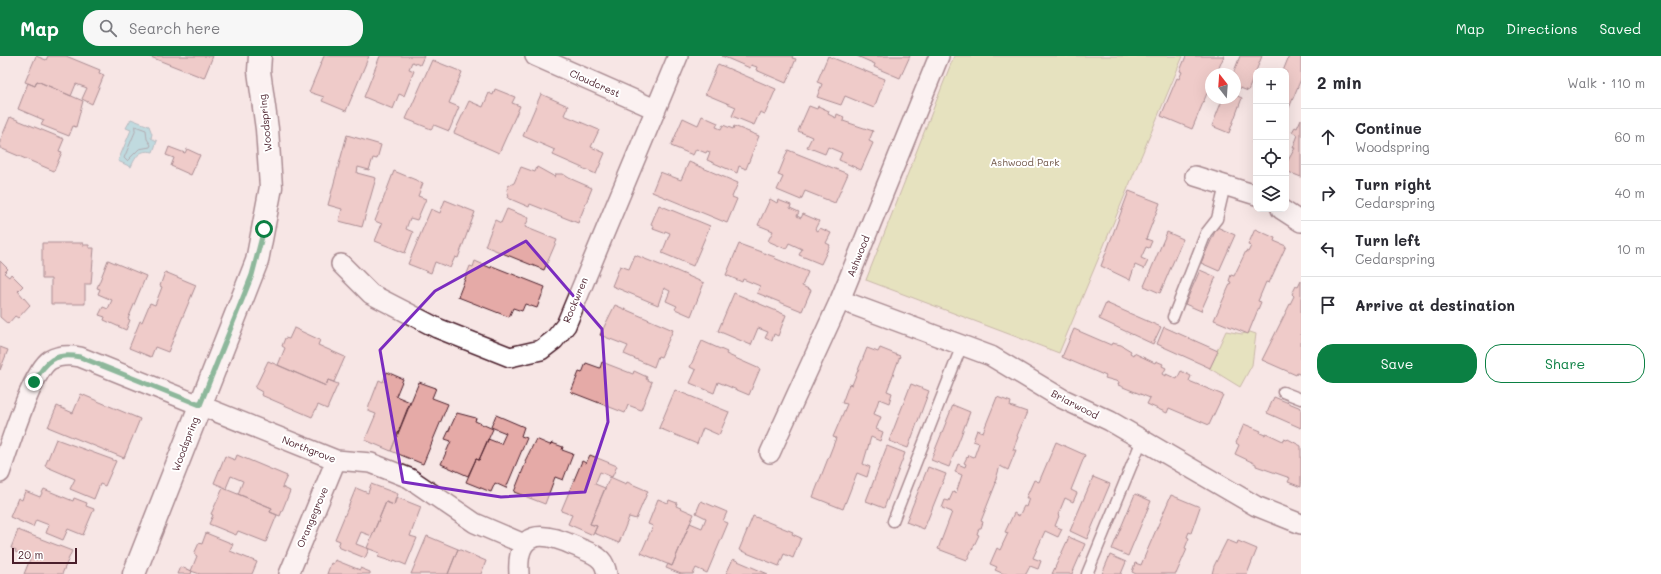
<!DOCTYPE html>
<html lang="en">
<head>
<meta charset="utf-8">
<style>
  :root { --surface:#fff; --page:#f7f7f7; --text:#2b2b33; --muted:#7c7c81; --line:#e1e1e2; --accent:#0b8043 }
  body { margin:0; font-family:Mali,sans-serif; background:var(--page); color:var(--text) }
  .controls { position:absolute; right:12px; top:12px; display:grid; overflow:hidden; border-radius:8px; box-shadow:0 4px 16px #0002 }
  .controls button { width:36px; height:36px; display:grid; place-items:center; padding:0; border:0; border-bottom:1px solid var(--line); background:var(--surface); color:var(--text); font:20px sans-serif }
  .compass { position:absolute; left:1205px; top:12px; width:36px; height:36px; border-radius:50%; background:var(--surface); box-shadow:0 4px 16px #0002; rotate:343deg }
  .scale { position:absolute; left:12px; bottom:10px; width:65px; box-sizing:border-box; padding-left:4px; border:2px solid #4a1f2b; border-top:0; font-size:11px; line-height:14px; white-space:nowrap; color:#4a1f2b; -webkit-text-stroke:3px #fff; paint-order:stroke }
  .stop { position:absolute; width:12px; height:12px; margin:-9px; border:3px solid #0b8043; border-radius:50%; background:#fff }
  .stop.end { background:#0b8043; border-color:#fff; box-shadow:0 1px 4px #0008 }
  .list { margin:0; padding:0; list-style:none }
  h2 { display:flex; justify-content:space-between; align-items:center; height:52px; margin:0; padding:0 16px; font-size:17px }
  h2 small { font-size:13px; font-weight:400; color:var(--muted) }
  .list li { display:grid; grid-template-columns:26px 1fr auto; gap:12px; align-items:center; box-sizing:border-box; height:56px; padding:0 16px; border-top:1px solid var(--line) }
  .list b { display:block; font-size:15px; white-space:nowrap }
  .list p { margin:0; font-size:13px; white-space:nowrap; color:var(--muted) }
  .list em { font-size:13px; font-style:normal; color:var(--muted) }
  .actions { display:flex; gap:8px; padding:12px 16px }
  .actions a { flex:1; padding:9px 0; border:1px solid var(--accent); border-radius:16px; text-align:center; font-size:14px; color:var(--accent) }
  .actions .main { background:var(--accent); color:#fff }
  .icon { flex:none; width:22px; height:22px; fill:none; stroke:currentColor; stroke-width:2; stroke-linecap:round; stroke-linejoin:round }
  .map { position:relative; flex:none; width:1301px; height:518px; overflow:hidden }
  header { display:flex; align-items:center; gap:24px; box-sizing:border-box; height:56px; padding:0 20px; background:var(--accent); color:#fff }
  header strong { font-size:19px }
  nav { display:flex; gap:22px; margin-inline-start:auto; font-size:14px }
  .search { width:280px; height:36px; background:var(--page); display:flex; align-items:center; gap:10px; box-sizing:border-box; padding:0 14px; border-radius:16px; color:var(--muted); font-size:15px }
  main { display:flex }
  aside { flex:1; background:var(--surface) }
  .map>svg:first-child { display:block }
  .green { fill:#d1de91; stroke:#8e7e5e }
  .water { fill:#7cccd7; stroke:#688792 }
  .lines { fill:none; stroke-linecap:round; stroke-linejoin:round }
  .shore { stroke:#5e6470; stroke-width:1 }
  .building { fill:#e5aaa7; stroke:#4a1f2b }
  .lane-casing { stroke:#4a1f2b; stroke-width:13 }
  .street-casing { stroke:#4a1f2b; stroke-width:22 }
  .secondary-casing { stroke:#4a1f2b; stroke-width:25 }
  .lane { stroke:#fff; stroke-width:10 }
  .street { stroke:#fff; stroke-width:19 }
  .secondary { stroke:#fff; stroke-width:22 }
  .route { stroke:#0b8043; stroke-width:5 }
  .marked { fill:none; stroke:#7b2cbf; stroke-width:3; stroke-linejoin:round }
  .labels { text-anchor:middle; stroke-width:4; stroke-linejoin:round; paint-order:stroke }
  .street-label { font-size:10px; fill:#4a1f2b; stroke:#fff }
  .park-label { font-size:10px; fill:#72584a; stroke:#fff }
</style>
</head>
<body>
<header>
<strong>Map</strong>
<div class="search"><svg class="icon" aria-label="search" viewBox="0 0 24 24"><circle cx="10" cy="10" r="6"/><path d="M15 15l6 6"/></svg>Search here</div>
<nav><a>Map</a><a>Directions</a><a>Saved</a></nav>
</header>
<main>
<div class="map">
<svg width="1301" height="518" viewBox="0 0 1301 518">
  <rect width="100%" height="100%" fill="#f7e6e5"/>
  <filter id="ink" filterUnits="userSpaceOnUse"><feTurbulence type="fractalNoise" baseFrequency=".025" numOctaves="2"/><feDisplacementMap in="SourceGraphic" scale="8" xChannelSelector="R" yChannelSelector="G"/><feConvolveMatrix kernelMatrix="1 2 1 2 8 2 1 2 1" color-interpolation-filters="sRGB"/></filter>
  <g filter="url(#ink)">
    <path class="green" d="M954,0H1183L1059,297L866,224Z
      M1226,275L1242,278L1250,276L1256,278L1252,309L1240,331L1209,312Z"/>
    <path class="water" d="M131,63L149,70L152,78L151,82L157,85L153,96C140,93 136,100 131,111L118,105L131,74L126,72Z"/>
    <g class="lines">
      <path class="shore" d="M135,70L146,74L147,83L151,89L150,91L139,93L127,105L124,102L135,76Z"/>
    </g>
    <path class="building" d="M36,0L46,4L48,0H66L100,14L99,17L104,19L92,48L82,43L87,32L76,28L71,40L37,25L35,30L25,26Z
      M148,0H213L204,22Z
      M324,0H369L346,55L322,45L324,41L309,36Z
      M380,0H424L420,9L412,6L409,13L414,15L404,40L399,38L393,53L364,41Z
      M722,0H793L792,2L796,3L786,27L756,14L757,11L751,9L750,12Z
      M828,0L885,23L874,52L845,40L841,49L817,41L822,28L817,26Z
      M857,0H910L900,22L874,11L875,8Z
      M1186,0H1224L1218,14L1223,16L1222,18H1211V35H1208L1192,73L1161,60L1177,22L1179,23L1182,16L1180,15Z
      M1240,0H1262L1248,35L1235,30V18H1233Z
      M1289,0H1301V23L1289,52L1286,51V15H1283Z
      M432,4L462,16L449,47L459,51L449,75L434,69L431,73L406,63Z
      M718,8L776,33L765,58L760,56L754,69L732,60L736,51L705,38Z
      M37,25L83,45L76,71L73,70L69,80L41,69L44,64L18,53L28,27L35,30Z
      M495,33L515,41L512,47L520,50L499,97L454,77L469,45L483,51L489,37L493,39Z
      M541,38L568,50L564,59L599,74L591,91L605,97L596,118L553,99L555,94L523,80Z
      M1235,39L1242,42L1229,77L1212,70L1223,42H1235Z
      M809,50L817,53L818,50L829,55L828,58L836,62L837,58L844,61L843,65L873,75L869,85L873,87L861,114L839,104L842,97L828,91L825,98L807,91L812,81L798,75Z
      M702,60L718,67L716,71L721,73L723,69L733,73L734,70L759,80L746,113L739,110L737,117L707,104L710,96L707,95L706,97L696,93L693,99L671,90L683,62L698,69Z
      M10,61L64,83L59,95L62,96L54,115L0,92V85Z
      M1301,63V121L1286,115V108L1295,92H1293L1298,79L1292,76L1295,71L1297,72Z
      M1256,77V89L1252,87Z
      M347,79L381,89L377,103L373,102L369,114L358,111L357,117L376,122L362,171L339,165L342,153L328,149Z
      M169,91L185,97L187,93L200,99L191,119L171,110L174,102L166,99Z
      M788,94L848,118L835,147L805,135L801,144L777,134L783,121L778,119Z
      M689,106L738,127L732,141L737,143L727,167L652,136L660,116L681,124Z
      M521,111L535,116L537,111L555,121L556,118H563L569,122L592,132L578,167L530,148L529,151L508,142L509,140L507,134L508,130L514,127Z
      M394,115L423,127L418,140L426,143L417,164L410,162L406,173L413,176L405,197L375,185L382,168L375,165Z
      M1129,135L1160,147L1146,183L1152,185L1149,192L1146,191L1141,202L1148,205L1144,213L1135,209L1130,224L1101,210Z
      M770,143L777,147L778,144L791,149L790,152L799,156L797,160L801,162L803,158L819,165L815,173L818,175L820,172L831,177L826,187L830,189L821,208L799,199L802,193L789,187L786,193L768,185L773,175L758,169Z
      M445,144L475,156L458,202L455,201L450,212L435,206L431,217L408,208L431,153L440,157Z
      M659,149L710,170L693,210L662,197L670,177L665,175L664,177L653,173L654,170L651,168Z
      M507,153L529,162L525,171L557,184L544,214L485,190L495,164L501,167Z
      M1217,171L1235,179L1219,215L1201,207Z
      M1255,173L1275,182L1274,185L1286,190L1269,227L1266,226L1258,245L1261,246L1248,278L1214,264L1231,226L1229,225L1231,219L1234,220L1246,195L1248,196L1251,190L1248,189Z
      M1167,176L1183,183L1160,237L1144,230Z
      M42,187H83V189H89V192H94L91,228H85V248H51V223H42Z
      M739,188L775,201L774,202L808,216L802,230L811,234L802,255L757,237L760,230L743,223L742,226L726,219Z
      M635,199L670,213V212L704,227L691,260L675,253L677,250L666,245L670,235L664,232L658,249L612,230L620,210L629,213Z
      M108,204L146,220L128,263L130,264L126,274L104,264L105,261L99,259L103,251L108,253L112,244L98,238L100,233L97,232Z
      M0,205L8,213L4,217L9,221L11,218L23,230L18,235L30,249L18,262L15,260L8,268L0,261Z
      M475,205L491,212L492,210L545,231L537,252L525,248L522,255L513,252L509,261L458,241L470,210L473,211Z
      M1200,214L1216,221L1201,255L1185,248Z
      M165,216L196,229L168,296L155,291L151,301L129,292L140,265L142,266L150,247L155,249L162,231L160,230Z
      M1301,225V319L1297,317L1296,319L1262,304L1294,240L1292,238L1296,230L1298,231Z
      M734,237L786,259L778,280L774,278L772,285L765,282L768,276L758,272L751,289L718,275Z
      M1106,247L1161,271L1153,288L1099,263Z
      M615,249L673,274L661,301L658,300L654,311L624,298L628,290L600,279Z
      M1164,271L1218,295L1210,312L1157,288Z
      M294,272L320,284L318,289L345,301L334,326L328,324L326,330L278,309L285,292L282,290L285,282L289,283Z
      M1074,273L1111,289L1112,287L1121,289L1131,295L1130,297L1133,299L1134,297L1155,307L1156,305L1163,308L1162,310L1166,312L1163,318L1166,320V318L1177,323L1181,315L1191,320L1189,325L1223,339L1209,369L1169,352L1167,357L1147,348L1150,342L1118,329L1119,326L1105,322L1106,320L1062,301Z
      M702,285L727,296L726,298L760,313L749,339L718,326L714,337L690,327L696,314L690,311Z
      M0,291L8,294L0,314Z
      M867,292L878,296L880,292L900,300L887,335L892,337L889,347L879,343L874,358L881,361L876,373L883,376L880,385L871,381L863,408L870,411L867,421L857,417L843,453L813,441L836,382L833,381L847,348L842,347L849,328L852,329Z
      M268,305L326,330L328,324L338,328L327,353L318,349L312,361L261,339L262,336L255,332Z
      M602,306L633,318L634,315L647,321L646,323L652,326L641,354L628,349L625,357L571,336L579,316L582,317L586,307L600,312Z
      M387,316L403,323L396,340L410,346L391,395L365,384L376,358L368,355L369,350L379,324L383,326Z
      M419,326L436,332L432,342L448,348L423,408L391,395Z
      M911,328L929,335L908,392L889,385Z
      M675,334L729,356L719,379L703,372L697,388L659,372Z
      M81,338L140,363L124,402L48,371L57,350L73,357Z
      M997,341L1011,346L1010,350L1027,356L1017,380L1018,381L1013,394H1016L1008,414L1000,410L995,426L996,427L981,465L983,466L981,472H979L977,478L979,479L967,504L938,493L952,456L942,452L945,444L949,445L953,436L956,437L962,419L955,416L958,408L965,411L966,408L964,407L967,401L968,402L969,399L974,401L979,387L973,385L977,374L983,376Z
      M1274,341L1301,352V372L1267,357Z
      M953,349L970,356L949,411L931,404Z
      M457,357L476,362L475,365L493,373L479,404L476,403L468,420L441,408L451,385L445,383Z
      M496,359L524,371L521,380L527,382L506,432L495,427L491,436L466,426L476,403L479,404L488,383L501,388L506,377L491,371Z
      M1244,368L1261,375L1260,377L1265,379L1266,377L1283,385L1284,383L1287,384L1288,383L1301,390V431L1288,426L1290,422L1256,410V408L1235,398L1239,389L1236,387Z
      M56,383L116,405L105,430L100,428L94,443L70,433L75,423L45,410Z
      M536,383L550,389L552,387L563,391L562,394L573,398L563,424L555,421L545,448L514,436L526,406L525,405Z
      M1056,386L1085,399L1071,434L1077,437L1073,446L1065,442L1058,459L1059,460L1055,470L1062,473L1058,481L1045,475L1033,502L1041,505L1038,513L1030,510L1026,518H1004L995,514L997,511L990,508L997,492L1000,494L1008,477L1005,476L1014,457L1019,460L1024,450L1026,451L1029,442H1026L1034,424L1039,426Z
      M887,390L905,397L884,452L866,445Z
      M237,399L287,420L282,431L290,435L280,460L270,456L272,452L238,438L243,425L231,420L226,432L214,427L225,400L235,404Z
      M590,399L617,410L612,421L600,416L595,428L605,432L590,468L597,470L593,479L568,468L572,459L561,455L582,405L586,407Z
      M928,411L946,418L924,473L906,466Z
      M610,421L626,428L627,426L648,435L636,463L629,461L619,487L594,477L597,470L590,468Z
      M1093,421L1110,428L1087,483L1070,475Z
      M371,428L398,438L394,449L386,446L372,480L361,476L356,488L369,493L365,502L338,491L340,485L335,483L356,432L368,437Z
      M223,432L272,452L270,456L277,459L266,486L238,475L236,479L209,468L213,459L211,458Z
      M44,433L73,445L74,442L87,447L86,450L94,453L83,479L68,473L63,484L46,477L49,469L36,464L33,471L10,461L18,442L22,444L25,435L40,441Z
      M1135,438L1151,445L1128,500L1112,493Z
      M1171,439L1200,451L1191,477L1189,476L1187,481L1189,482L1185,492L1187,493L1176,518H1136L1132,516L1135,507L1141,509Z
      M396,441L421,451L410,480L417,482L406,509L394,504L393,506L378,501L380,497L367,492L386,446L394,449Z
      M658,443L668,447L669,444L677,447L676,450L694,458L672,510L641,497L653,470L648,468Z
      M701,445L727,456L723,465L728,467L707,517L696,512L693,518H681L666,512L668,508L672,510L690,467L702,472L706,462L696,457Z
      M753,460L793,476L792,478L801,482L793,502L784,498L779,510L739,494Z
      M18,474L72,495L62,518H24L31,501L15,496L16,494L11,492Z
      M206,477L233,488L230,495L257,506L252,518H200L191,515L197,500L194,498L199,487L202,488Z
      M427,480L458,493L448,518H411Z
      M1069,481L1085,488L1072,518H1052Z
      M1227,484L1237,488L1238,485L1257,493L1247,518H1212L1214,510Z
      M458,493L486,505L481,518H448Z
      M1110,499L1126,506L1121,518H1102Z
      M733,503L768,518H726Z
      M335,504L360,514V512L370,516V518H327L331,507L333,508Z
      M180,511L192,515L191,518H177Z"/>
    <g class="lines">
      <defs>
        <path id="lane" d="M1173,261L1206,177L1217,163L1225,129
          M1283,336L1301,343
          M893,465L962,289
          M1087,518L1142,384"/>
        <path id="street" d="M535,0L655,53
          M1195,120L1256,139
          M1281,153L1301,166
          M341,208L371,238L437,272L510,301L541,294L554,284L566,269L678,0
          M840,244L991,300L1061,342L1110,365L1256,450L1301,468
          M770,397L840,244L939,0
          M0,417C8,394 32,315 50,304C59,299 70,299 80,301L336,404L371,407L409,422L475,467L524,488
          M289,518L336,404
          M519,518C516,473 542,475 575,490C583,494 595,497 601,504C605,508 606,513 607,518"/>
        <path id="secondary" d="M134,518L257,205L271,131L267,73L259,15L260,0"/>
      </defs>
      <use href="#lane" class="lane-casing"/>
      <use href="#street" class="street-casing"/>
      <use href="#secondary" class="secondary-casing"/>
      <use href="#lane" class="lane"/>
      <use href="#street" class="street"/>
      <use href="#secondary" class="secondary"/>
    </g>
  </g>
  <g class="lines" filter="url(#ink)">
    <path class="route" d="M34,326C46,305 55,296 80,301L200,349L252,219L264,173"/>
  </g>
  <path d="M0 0H1301V518H0ZM526,185L602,273L608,366L585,436L501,441L403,426L380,294L435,235Z" fill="#f7e6e5" fill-opacity=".55" fill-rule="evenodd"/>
  <path class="marked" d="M526,185L602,273L608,366L585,436L501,441L403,426L380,294L435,235Z"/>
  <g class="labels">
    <g class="street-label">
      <text transform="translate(595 27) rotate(24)" y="4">Cloudcrest</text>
      <text transform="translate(265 67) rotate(-96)" y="4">Woodspring</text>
      <text transform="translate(858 200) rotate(-68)" y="4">Ashwood</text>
      <text transform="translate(575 244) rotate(-67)" y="4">Rockwren</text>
      <text transform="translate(1075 348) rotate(27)" y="4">Briarwood</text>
      <text transform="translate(185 388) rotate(-69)" y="4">Woodspring</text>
      <text transform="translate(309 393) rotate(21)" y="4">Northgrove</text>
      <text transform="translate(312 461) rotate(-67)" y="4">Orangegrove</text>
    </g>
    <g class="park-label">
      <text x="1025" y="110">Ashwood Park</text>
    </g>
  </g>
</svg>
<div class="controls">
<button>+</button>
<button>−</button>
<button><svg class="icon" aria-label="locate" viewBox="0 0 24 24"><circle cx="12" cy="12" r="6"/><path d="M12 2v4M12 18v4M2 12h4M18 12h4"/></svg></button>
<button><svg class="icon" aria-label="layers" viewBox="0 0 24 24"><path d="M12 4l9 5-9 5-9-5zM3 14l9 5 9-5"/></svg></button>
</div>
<svg class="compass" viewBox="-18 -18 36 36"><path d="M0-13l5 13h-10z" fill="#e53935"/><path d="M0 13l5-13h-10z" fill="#7c7c81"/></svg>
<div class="scale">20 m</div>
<div class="stop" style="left:264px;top:173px"></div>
<div class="stop end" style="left:34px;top:326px"></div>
</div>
<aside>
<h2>2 min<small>Walk · 110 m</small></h2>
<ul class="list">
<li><svg class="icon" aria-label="ahead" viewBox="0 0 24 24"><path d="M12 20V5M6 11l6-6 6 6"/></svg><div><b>Continue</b><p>Woodspring</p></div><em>60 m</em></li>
<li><svg class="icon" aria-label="right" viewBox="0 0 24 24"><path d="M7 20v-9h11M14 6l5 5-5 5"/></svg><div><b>Turn right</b><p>Cedarspring</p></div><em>40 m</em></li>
<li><svg class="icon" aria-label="left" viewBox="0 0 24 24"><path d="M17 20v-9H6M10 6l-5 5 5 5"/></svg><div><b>Turn left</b><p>Cedarspring</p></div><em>10 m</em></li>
<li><svg class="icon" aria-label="arrive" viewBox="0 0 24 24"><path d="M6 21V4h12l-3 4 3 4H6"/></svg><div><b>Arrive at destination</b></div></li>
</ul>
<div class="actions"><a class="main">Save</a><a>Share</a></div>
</aside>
</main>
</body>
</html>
